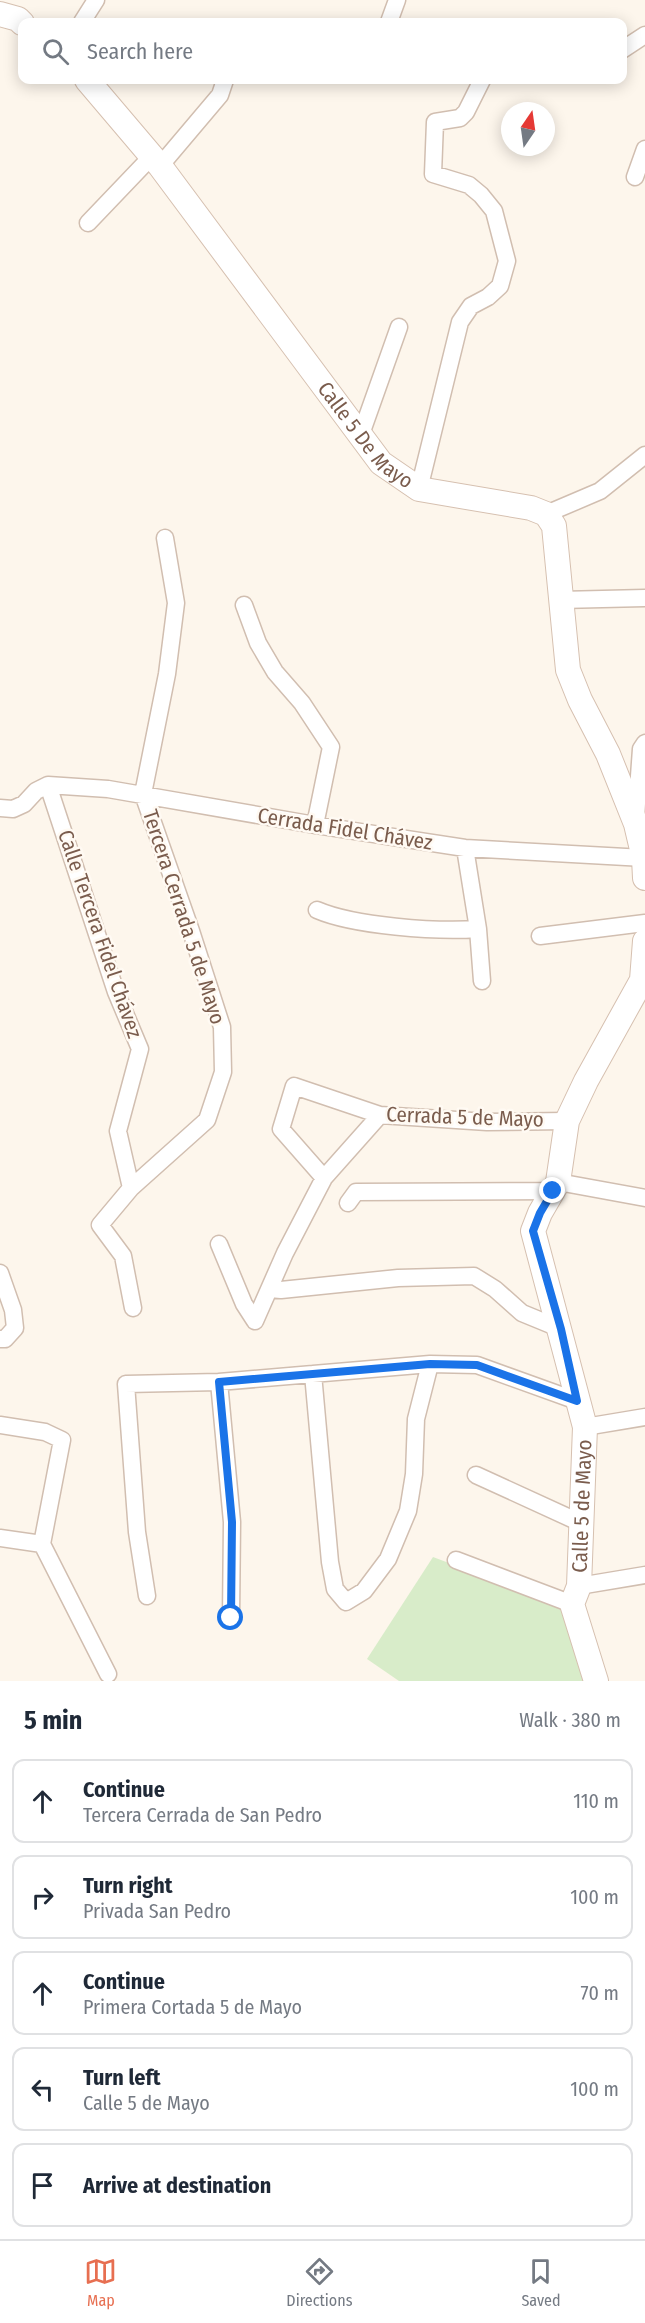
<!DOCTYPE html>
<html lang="en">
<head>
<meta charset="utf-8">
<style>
  :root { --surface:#fff; --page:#f6f6f7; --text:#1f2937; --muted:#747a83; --line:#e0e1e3; --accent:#e76f51 }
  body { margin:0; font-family:"Fira Sans Condensed",sans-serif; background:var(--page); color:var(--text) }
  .compass { position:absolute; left:501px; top:102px; width:54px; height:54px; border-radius:50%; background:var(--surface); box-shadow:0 3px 15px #0003; rotate:13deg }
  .stop { position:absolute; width:18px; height:18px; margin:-14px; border:4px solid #1a73e8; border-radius:50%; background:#fff }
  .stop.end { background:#1a73e8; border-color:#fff; box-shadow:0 2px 6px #0008 }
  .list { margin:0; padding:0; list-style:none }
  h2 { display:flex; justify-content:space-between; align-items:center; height:78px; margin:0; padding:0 24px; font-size:26px }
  h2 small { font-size:20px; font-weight:400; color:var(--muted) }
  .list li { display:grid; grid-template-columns:39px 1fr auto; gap:18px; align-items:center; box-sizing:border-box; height:84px; margin:0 12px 12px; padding:0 12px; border:2px solid var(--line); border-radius:12px }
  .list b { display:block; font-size:22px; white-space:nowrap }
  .list p { margin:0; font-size:20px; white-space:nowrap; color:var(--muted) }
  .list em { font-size:20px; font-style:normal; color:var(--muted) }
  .icon { flex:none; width:33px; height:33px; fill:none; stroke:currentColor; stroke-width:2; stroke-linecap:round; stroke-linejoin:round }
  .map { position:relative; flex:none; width:645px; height:1681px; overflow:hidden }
  .search { position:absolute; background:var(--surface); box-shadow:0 3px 15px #0003; left:18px; right:18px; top:18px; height:66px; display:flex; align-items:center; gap:15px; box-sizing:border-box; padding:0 21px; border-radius:12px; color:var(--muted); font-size:22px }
  .sheet { height:558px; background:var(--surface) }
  nav { display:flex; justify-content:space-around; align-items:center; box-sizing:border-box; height:84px; border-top:2px solid var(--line); background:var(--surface); font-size:16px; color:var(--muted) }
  nav a { display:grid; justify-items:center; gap:3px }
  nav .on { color:var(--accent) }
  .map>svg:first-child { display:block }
  .green { fill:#d8ecc9 }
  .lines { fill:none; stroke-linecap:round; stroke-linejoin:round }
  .street-casing { stroke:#d1beb0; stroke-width:19 }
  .secondary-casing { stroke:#d6c0b0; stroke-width:26 }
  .street { stroke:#fff; stroke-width:16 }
  .secondary { stroke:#fff; stroke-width:24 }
  .route { stroke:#1a73e8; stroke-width:8 }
  .labels { text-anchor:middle; stroke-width:5; stroke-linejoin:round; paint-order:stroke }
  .street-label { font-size:21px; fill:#7a5c4d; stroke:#fffaf3 }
</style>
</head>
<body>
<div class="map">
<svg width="645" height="1681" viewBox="0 0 645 1681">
  <rect width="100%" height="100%" fill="#fdf6ec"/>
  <path class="green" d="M433,1557L566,1607L586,1681H399L367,1659Z"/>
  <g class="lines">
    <defs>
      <path id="street" d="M82,22L96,0
        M389,22L397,0
        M622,50L645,35
        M160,166L220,95L225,80
        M635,177L645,149
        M88,223L152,156
        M360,437L399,327
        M419,489L460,322L471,306L488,297L500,286L507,261L494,211L481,195L469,185L433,174L435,122L460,118L466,112L482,80
        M546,514L600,491L645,455
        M560,600L645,598
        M244,605L258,643L275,672L302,703L331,747L315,825
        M48,785L116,992L140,1049L118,1131L131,1188
        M0,808L13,809L24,804L36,791L48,785L108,789L315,825L465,848L644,858
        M636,817L641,749L645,743
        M465,848L478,929L482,981
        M317,910C354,926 436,932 478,929
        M540,936L645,923
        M324,1178L281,1129L294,1086L380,1115L487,1122L567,1121
        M558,1182L645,1198
        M348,1203L356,1192L553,1191
        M219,1244L244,1304L255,1321
        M0,1273L13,1310L15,1328L5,1339H0
        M270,1289L281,1290L398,1278L474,1276L495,1289L522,1313L561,1329
        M133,1308L123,1256L100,1225L131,1188L207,1120L223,1072L222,1027L191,931L143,794L167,674L176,603L165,538
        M255,1321L285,1253L324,1178L380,1115
        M313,1374L330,1562L335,1589L346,1602L364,1591L388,1559L408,1511L414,1474L416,1419L430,1364
        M219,1382L232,1522L231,1618
        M0,1425L45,1432L62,1440L42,1544
        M585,1427L645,1417
        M476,1475L583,1524
        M0,1538L42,1544
        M42,1544L108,1674
        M456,1560L572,1604
        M579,1586L645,1575
        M147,1596L137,1532L126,1384L219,1382L430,1364L477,1365L577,1401"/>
      <g id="secondary">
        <path d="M0,14L18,19L22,23"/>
        <path id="s1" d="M87,80L160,166L381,463L419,489L531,508L546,514L554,526L568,670L580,700L608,754L636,824L644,858L645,878"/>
        <path id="s2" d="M596,1681L572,1604L579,1586L585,1427L533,1231L540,1213L558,1182L567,1121L586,1081L642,980L645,941"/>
      </g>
    </defs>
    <use href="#street" class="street-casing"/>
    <use href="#secondary" class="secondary-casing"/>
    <use href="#street" class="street"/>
    <use href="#secondary" class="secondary"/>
  </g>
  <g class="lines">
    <path class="route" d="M231,1618L232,1522L219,1382L430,1364L477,1365L577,1401L561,1329L533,1231L540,1213L553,1191"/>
  </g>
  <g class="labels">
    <g class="street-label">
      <text dy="7" stroke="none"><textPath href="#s1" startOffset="452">Calle 5 De Mayo</textPath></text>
      <text transform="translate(345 829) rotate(9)" y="7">Cerrada Fidel Chávez</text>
      <text transform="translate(184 917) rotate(72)" y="7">Tercera Cerrada 5 de Mayo</text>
      <text transform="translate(100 934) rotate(71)" y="7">Calle Tercera Fidel Chávez</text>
      <text transform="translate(465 1117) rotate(2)" y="7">Cerrada 5 de Mayo</text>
      <text dy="7" stroke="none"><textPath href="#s2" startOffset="180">Calle 5 de Mayo</textPath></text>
    </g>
  </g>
</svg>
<svg class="compass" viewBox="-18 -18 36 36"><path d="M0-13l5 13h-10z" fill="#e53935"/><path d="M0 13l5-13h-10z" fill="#747a83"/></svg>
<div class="stop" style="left:231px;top:1618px"></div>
<div class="stop end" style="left:553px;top:1191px"></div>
<div class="search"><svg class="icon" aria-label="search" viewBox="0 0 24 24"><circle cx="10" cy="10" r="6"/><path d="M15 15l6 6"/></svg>Search here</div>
</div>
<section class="sheet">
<h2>5 min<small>Walk · 380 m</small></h2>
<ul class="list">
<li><svg class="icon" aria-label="ahead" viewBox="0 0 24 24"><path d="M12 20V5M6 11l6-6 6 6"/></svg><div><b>Continue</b><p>Tercera Cerrada de San Pedro</p></div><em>110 m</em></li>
<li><svg class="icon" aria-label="right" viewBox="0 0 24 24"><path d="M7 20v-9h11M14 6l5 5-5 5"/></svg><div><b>Turn right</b><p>Privada San Pedro</p></div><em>100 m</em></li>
<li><svg class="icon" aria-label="ahead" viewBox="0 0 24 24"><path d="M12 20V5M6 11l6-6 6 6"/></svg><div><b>Continue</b><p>Primera Cortada 5 de Mayo</p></div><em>70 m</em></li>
<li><svg class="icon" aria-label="left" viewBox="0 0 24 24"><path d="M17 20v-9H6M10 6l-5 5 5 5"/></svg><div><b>Turn left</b><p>Calle 5 de Mayo</p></div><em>100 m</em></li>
<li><svg class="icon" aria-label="arrive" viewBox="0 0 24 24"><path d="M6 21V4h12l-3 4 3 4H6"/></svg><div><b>Arrive at destination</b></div></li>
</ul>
</section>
<nav>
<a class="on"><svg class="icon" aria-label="map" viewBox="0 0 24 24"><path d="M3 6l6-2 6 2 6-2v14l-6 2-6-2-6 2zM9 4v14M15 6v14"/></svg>Map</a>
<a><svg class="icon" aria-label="directions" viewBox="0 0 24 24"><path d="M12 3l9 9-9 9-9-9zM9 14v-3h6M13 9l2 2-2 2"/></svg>Directions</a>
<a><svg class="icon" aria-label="saved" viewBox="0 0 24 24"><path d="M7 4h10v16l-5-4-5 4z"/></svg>Saved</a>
</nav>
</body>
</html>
